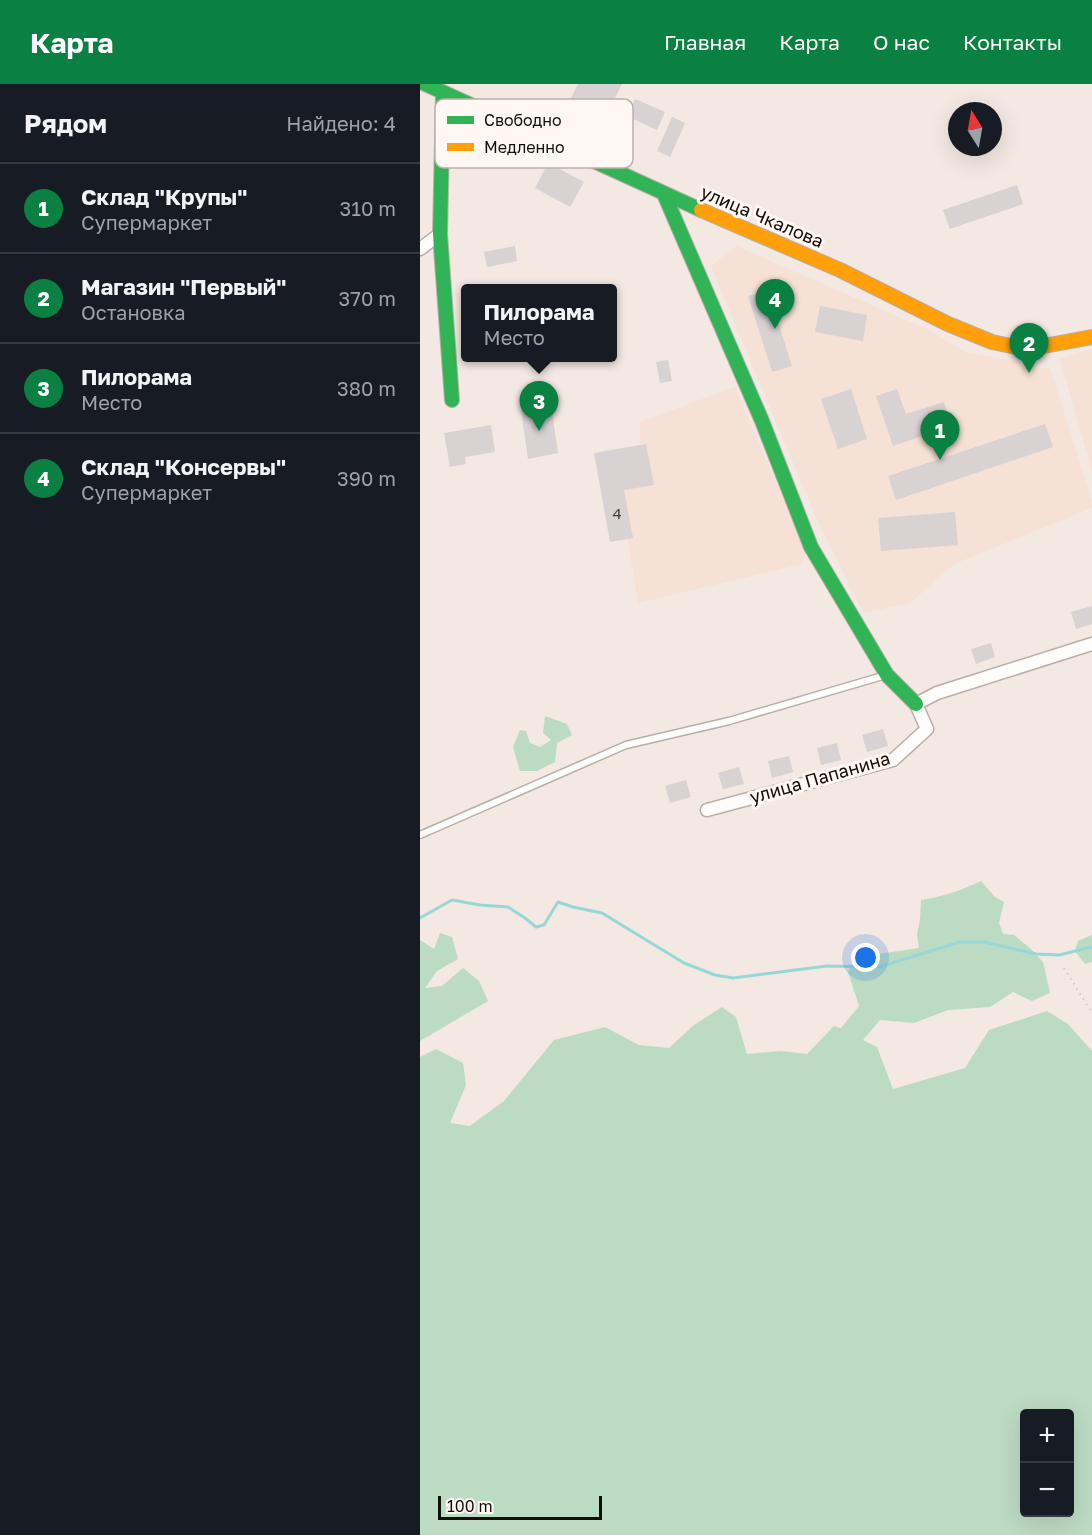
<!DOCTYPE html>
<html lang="ru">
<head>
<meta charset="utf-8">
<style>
  :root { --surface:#171b24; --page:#20242c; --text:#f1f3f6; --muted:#9ea1a6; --line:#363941; --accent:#0b8043 }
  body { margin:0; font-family:"Golos Text",sans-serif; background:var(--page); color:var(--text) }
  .controls { position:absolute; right:18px; bottom:18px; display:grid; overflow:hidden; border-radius:6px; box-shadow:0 6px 24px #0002 }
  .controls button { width:54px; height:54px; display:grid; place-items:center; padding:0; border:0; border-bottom:2px solid var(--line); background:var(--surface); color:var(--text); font:30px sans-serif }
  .compass { position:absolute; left:528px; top:18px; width:54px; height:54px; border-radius:50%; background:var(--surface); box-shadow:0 6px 24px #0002; rotate:349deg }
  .scale { position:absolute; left:18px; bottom:15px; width:164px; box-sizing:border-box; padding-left:6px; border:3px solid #150f0b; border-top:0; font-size:16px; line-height:21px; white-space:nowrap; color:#150f0b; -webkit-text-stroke:4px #fff7f2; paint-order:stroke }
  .you { position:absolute; left:446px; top:874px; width:21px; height:21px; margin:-15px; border:4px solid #fff; border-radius:50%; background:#1a73e8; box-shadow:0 0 0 9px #1a73e833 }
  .badge { display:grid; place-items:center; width:39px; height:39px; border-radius:50%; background:var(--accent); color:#fff; font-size:20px; font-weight:700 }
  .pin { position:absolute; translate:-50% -50px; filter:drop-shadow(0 2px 3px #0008) }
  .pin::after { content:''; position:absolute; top:32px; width:21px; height:18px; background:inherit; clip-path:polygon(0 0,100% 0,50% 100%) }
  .popup { position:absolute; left:41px; top:200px; width:156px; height:78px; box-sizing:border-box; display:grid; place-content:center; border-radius:6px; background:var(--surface); filter:drop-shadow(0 2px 4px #0005); font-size:20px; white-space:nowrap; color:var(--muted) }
  .popup b { font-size:22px; color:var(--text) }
  .popup::after { content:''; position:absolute; left:50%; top:100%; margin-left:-12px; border:12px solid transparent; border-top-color:var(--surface) }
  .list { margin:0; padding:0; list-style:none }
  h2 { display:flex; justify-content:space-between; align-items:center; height:78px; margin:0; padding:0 24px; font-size:26px }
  h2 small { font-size:20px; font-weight:400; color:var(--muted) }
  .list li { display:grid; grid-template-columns:39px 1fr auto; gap:18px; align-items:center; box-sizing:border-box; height:90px; padding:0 24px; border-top:2px solid var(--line) }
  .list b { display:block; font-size:22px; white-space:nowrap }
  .list p { margin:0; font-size:20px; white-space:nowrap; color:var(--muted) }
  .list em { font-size:20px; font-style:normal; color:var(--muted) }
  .map { position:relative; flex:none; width:672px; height:1451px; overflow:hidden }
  header { display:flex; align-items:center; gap:36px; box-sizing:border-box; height:84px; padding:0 30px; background:var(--accent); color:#fff }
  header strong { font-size:28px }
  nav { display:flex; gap:33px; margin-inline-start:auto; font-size:21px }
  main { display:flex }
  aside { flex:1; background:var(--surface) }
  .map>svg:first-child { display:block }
  .built { fill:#f5e1d5 }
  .green { fill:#bcdbc3; fill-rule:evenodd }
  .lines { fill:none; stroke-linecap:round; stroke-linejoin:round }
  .stream { stroke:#98d7d8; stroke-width:3 }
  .building { fill:#d8d2d3 }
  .lane-casing { stroke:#b6afaa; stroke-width:9 }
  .street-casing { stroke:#b6afaa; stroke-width:15 }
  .fast-casing { stroke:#b6afaa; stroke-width:16 }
  .slow-casing { stroke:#b6afaa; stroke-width:16 }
  .path { stroke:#cdcac7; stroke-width:2; stroke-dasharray:1.5 4.5; stroke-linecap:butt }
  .lane { stroke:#fdfcfb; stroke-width:6 }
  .street { stroke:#fdfcfb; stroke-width:12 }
  .fast { stroke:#30b455; stroke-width:14 }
  .slow { stroke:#ff9f0a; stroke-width:14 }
  .labels { text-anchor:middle; stroke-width:6; stroke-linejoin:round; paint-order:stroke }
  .number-label { font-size:15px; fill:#46403d }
  .street-label { font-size:18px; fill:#150f0b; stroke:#fff7f2 }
  .key { fill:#fff7f2; stroke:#b9b1ad; stroke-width:1.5 }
  .key-label { font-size:16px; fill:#150f0b }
</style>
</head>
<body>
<header>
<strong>Карта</strong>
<nav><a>Главная</a><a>Карта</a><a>О нас</a><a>Контакты</a></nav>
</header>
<main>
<aside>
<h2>Рядом<small>Найдено: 4</small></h2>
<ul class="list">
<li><span class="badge">1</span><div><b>Склад &quot;Крупы&quot;</b><p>Супермаркет</p></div><em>310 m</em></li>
<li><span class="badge">2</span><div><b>Магазин &quot;Первый&quot;</b><p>Остановка</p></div><em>370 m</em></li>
<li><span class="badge">3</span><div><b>Пилорама</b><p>Место</p></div><em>380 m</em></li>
<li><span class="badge">4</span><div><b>Склад &quot;Консервы&quot;</b><p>Супермаркет</p></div><em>390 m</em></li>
</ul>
</aside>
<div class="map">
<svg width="672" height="1451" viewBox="0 0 672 1451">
  <rect width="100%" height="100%" fill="#f3e8e2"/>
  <path class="built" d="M316,162L511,247L546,269L595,277L609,285L630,284L672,417V424L534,480L490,519L443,529L396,433L291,182Z
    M672,265V388L640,275Z
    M315,303L386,469L382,480L218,519L193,367L220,362V338Z"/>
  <path class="green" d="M125,632L147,640L152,651L137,659L135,678L117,687H100L93,663L100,646L106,647L110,659L120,663L131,656L123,649Z
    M561,797L575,813L584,818L579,839L583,850L594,851L611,865L623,878L630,909L612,917L593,908L570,923L528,926L494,939L460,936L443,956L457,963L473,1005L545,984L569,946L627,927L648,940L672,967V1451H0V973L16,965L43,979L46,1001L30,1039L50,1042L84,1017L134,956L185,943L219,961L249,964L274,941L302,923L316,933L327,970L361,967L387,970L414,942L421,944L439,922L428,888L438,873L499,864L497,850L500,836L501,816C522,813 542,806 561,797ZM604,1330H650V1428H604Z
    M20,849L32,853L38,875L17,887L5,904L22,902L43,884L59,897L68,917L0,957V856L14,865Z
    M672,851V878L665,880L655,867L658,857Z"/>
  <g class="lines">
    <path class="stream" d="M0,834L32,816L60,821L88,823L105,834L116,843L124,841L138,818L153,823L182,829L264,879L295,891L313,894L407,882L459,883L540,858H564L616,870L639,871L672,863"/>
  </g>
  <path class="building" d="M158,0H202L184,37L148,20Z
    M215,15L245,28L237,46L207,32Z
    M252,33L265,39L250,73L237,67Z
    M128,79L164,98L150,123L115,104Z
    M597,101L603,120L530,145L523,126Z
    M95,162L97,177L67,183L64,168Z
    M348,206L372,282L352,288L328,212Z
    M400,222L447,231L443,257L395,248Z
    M248,276L252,297L240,299L236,278Z
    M431,305L447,355L418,365L401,315Z
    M477,305L486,330L524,318L532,342L473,362L456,312Z
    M131,321L138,369L108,375L101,326Z
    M625,340L633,363L476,416L468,392Z
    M71,341L75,368L45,373L46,380L30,383L24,349Z
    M226,360L234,401L204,406L213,454L190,458L174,369Z
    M535,428L538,461L461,467L458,434Z
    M672,522V540L656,545L651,528Z
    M571,559L575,573L556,580L551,565Z
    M463,645L468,662L447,668L442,651Z
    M417,659L421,676L401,681L397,664Z
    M369,672L373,688L352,694L348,677Z
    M319,683L324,700L303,705L298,689Z
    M266,696L271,713L250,719L245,702Z"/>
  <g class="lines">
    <defs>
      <path id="lane" d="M0,751L206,661L309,637L466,591"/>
      <path id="street" d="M0,165L20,150
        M287,726L473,676L507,645L496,620L517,609L672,560"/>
      <path id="fast" d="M5,0L281,126
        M23,9L20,150L32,316
        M244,110L342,337L391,463L467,591L496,620"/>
      <path id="slow" d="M281,126L420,186L528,240L572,258L596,263L613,264L672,253"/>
    </defs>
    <use href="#lane" class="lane-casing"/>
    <use href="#street" class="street-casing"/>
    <use href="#fast" class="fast-casing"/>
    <use href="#slow" class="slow-casing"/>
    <path class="path" d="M644,884L672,929"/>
    <use href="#lane" class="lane"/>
    <use href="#street" class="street"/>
    <use href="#fast" class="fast"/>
    <use href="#slow" class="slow"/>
  </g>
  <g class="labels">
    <g class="number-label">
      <text x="197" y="435">4</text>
    </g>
    <g class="street-label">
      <text transform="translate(342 133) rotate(23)" y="6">улица Чкалова</text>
      <text transform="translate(400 694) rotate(-16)" y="6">улица Папанина</text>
    </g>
  </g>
  <rect x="15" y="15" width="198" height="69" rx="9" class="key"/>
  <rect x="27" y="32" width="27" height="8" fill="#30b455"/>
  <rect x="27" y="59" width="27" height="8" fill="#ff9f0a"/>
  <g class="key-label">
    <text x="64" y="42">Свободно</text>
    <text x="64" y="69">Медленно</text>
  </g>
</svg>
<div class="controls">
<button>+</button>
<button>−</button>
</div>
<svg class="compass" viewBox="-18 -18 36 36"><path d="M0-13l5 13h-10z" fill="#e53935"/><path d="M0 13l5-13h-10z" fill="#9ea1a6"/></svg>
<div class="scale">100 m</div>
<div class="you"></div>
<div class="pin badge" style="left:520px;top:376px">1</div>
<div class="pin badge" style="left:609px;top:289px">2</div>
<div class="pin badge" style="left:119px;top:347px">3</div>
<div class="popup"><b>Пилорама</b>Место</div>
<div class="pin badge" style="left:355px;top:245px">4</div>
</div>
</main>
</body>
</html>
